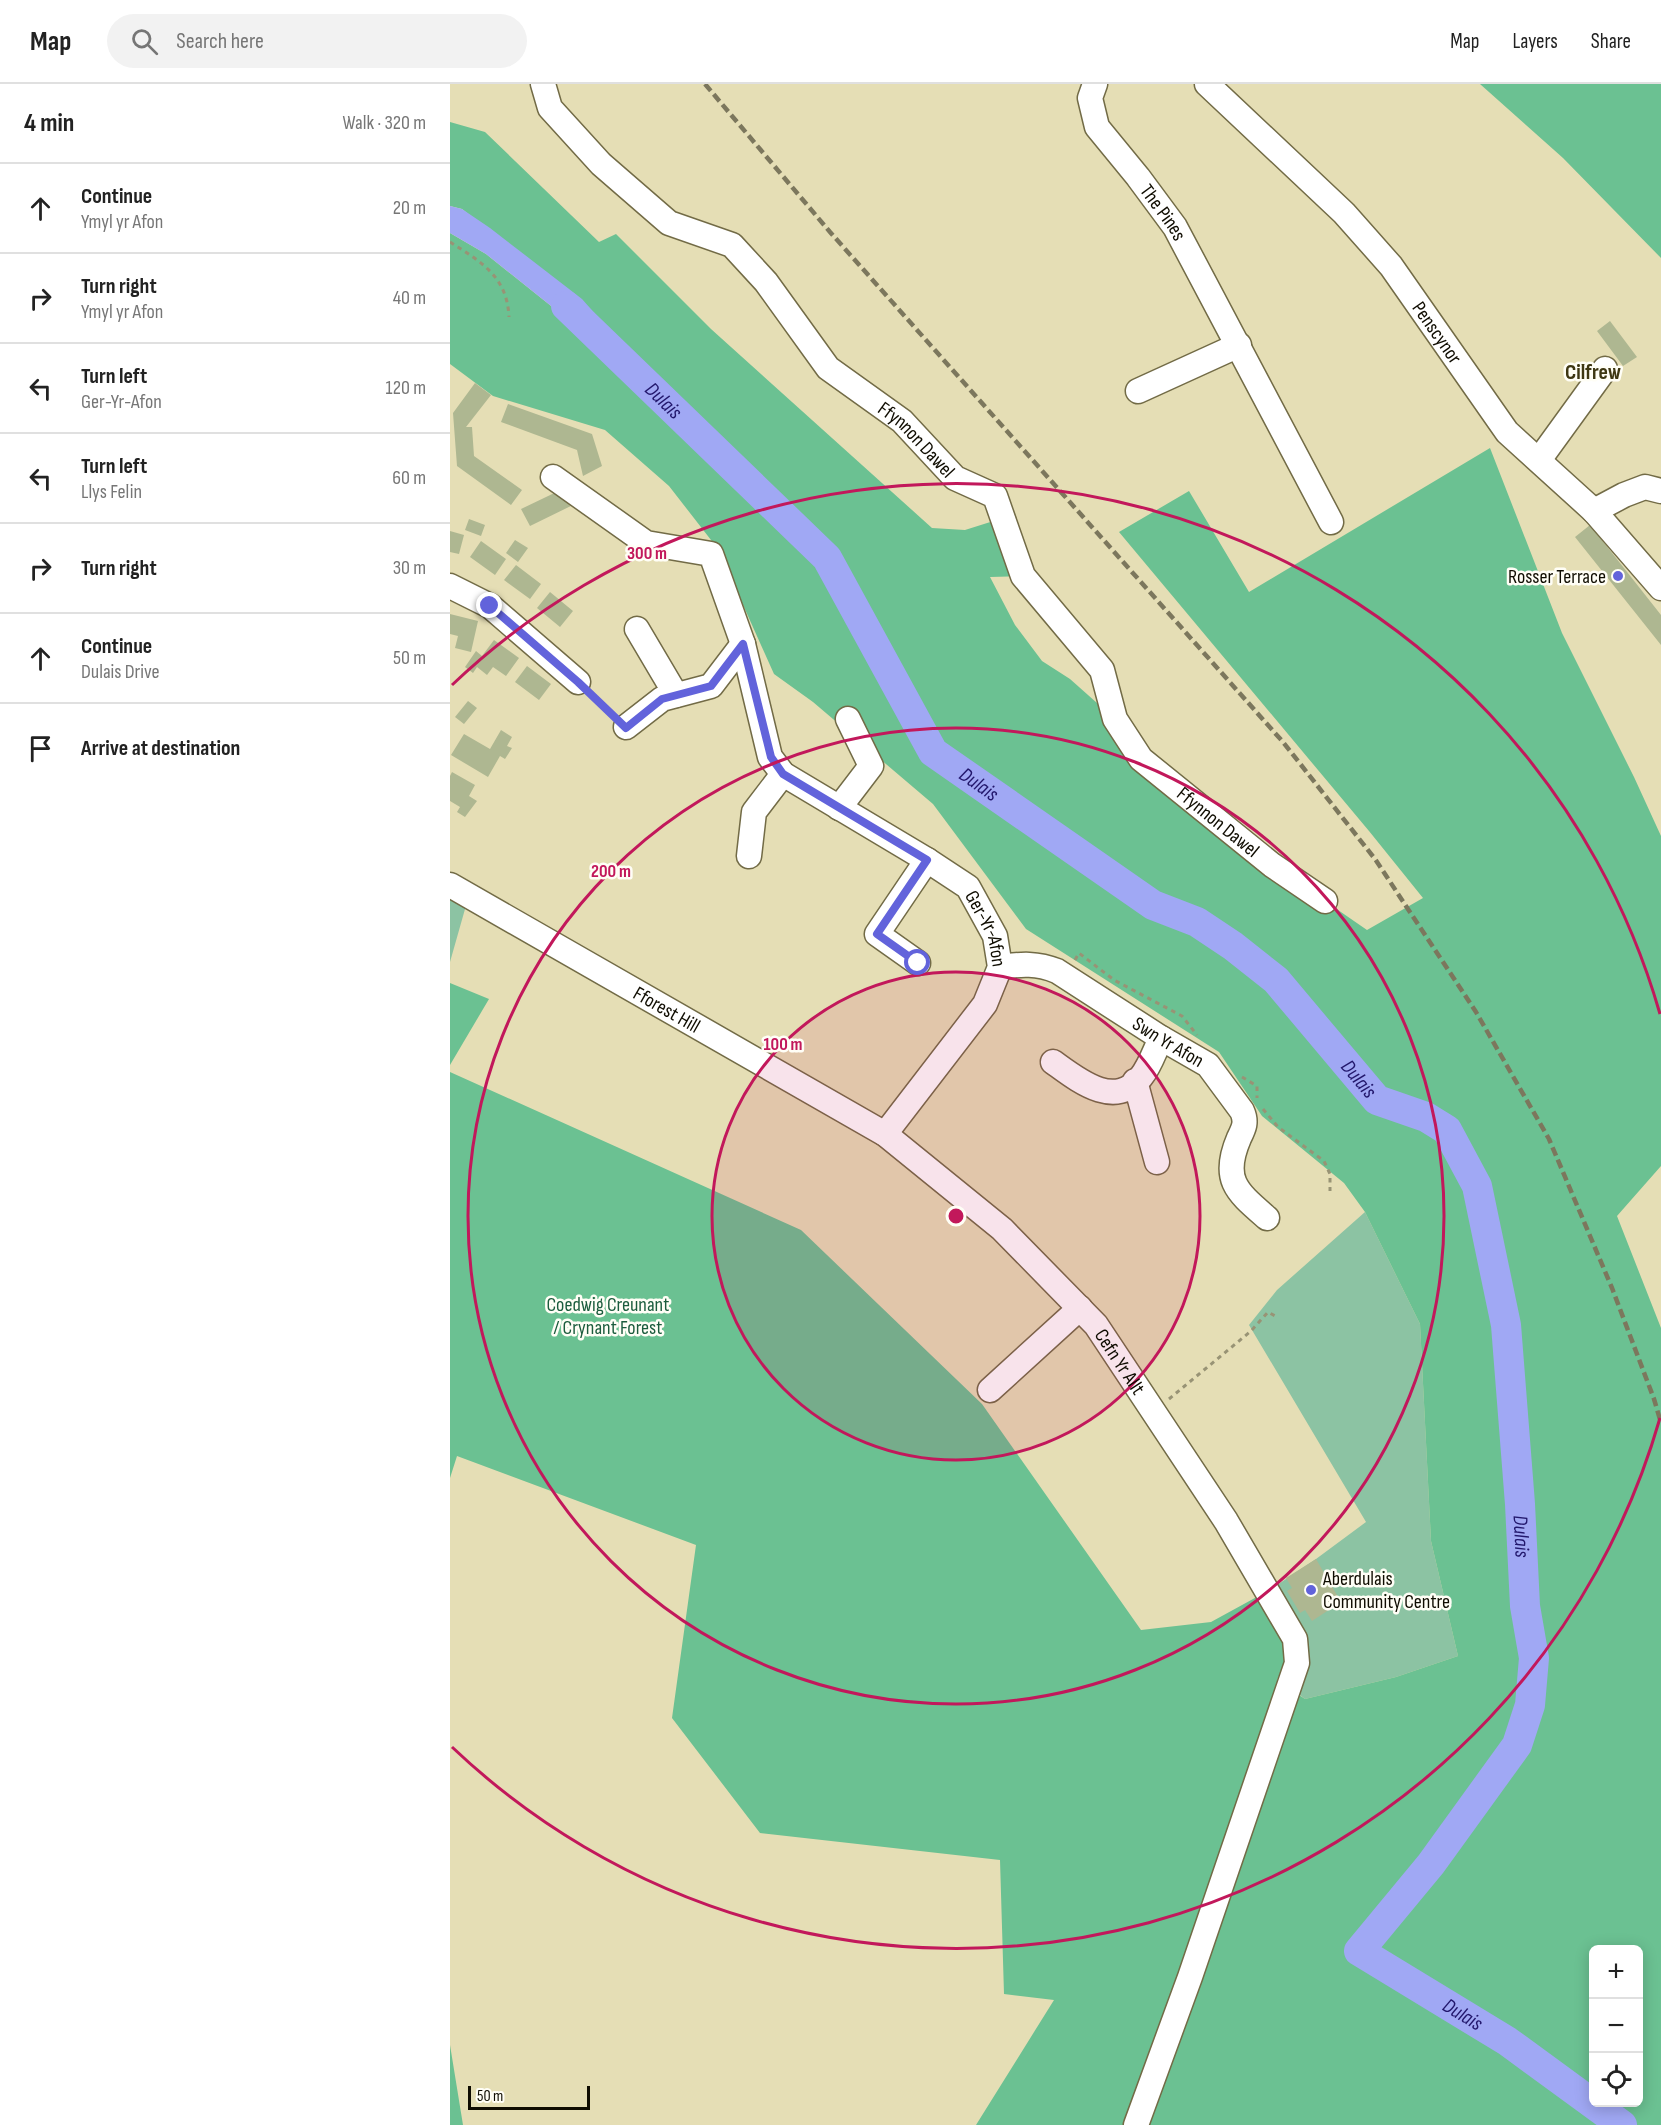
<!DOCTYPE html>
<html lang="en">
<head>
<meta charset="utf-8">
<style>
  :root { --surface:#fff; --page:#f2f2f2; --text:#222; --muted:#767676; --line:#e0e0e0 }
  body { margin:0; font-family:"Sofia Sans Condensed",sans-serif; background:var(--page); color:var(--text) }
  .controls { position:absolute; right:18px; bottom:18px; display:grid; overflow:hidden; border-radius:9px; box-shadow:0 3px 15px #0003 }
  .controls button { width:54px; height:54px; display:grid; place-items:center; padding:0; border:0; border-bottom:2px solid var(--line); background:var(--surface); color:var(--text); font:30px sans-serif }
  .scale { position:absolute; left:18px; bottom:15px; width:122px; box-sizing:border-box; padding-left:6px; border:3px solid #0f0c01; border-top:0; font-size:16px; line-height:21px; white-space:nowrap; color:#0f0c01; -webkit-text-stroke:4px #fffef6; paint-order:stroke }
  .stop { position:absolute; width:18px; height:18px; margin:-14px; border:4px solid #6263db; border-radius:50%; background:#fff }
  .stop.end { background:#6263db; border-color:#fff; box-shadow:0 2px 6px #0008 }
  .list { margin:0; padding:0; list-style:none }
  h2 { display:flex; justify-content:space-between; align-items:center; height:78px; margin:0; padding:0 24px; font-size:26px }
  h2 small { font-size:20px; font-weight:400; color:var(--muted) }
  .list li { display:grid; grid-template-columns:39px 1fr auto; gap:18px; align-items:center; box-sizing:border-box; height:90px; padding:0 24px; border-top:2px solid var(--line) }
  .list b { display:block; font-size:22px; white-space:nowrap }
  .list p { margin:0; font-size:20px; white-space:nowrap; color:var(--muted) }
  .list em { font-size:20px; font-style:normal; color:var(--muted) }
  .icon { flex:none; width:33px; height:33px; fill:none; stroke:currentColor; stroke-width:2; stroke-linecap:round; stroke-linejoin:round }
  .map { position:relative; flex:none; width:1211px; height:2041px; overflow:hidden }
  header { display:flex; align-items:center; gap:36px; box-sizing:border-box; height:84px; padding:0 30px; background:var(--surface); border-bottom:2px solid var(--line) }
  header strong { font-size:28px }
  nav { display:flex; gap:33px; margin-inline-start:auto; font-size:21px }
  .search { width:420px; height:54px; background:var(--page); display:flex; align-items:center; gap:15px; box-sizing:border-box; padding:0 21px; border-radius:33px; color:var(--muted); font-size:22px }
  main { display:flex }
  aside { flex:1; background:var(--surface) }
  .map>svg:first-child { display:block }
  .green { fill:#8cc3a3 }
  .forest { fill:#6bc192; fill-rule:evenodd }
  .water { fill:#a0a8f4 }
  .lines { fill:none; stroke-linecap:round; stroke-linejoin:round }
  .river { stroke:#a0a8f4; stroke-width:30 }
  .building { fill:#aeb791 }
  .minor-casing { stroke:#726b46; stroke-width:27 }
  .path { stroke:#989375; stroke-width:3; stroke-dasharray:4.5 4.5; stroke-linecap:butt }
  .minor { stroke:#fff; stroke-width:24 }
  .rail { stroke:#7c775d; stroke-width:4.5; stroke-dasharray:9 4.5; stroke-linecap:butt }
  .route { stroke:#6263db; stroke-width:8 }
  .ring { fill:none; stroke:#c2185b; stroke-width:3 }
  .poi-dot { fill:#6263db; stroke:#fffef6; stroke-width:2 }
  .labels { text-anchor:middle; stroke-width:5; stroke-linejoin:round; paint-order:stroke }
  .street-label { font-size:20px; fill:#0f0c01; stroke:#fffef6 }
  .poi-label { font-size:20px; fill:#0f0c01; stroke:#fffef6; text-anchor:end }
  .park-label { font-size:20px; fill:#1b5c3d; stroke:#fffef6 }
  .water-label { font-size:21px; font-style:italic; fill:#22176c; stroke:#fffef6 }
  .quarter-label { font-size:22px; font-weight:bold; fill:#3e3713; stroke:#fffef6 }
  .centre { fill:#c2185b; stroke:#fffef6; stroke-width:3 }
  .ring-label { font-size:18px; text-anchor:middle; font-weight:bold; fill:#c2185b; stroke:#fffef6; stroke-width:5; stroke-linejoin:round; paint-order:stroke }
</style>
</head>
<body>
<header>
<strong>Map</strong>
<div class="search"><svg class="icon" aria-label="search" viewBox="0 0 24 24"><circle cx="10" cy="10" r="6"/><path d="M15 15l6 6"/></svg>Search here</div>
<nav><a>Map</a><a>Layers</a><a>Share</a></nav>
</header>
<main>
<aside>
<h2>4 min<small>Walk · 320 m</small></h2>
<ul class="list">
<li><svg class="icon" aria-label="ahead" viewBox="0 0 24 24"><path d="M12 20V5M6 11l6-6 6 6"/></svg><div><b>Continue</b><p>Ymyl yr Afon</p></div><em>20 m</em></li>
<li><svg class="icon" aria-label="right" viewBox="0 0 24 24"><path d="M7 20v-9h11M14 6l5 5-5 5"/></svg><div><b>Turn right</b><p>Ymyl yr Afon</p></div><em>40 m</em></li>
<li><svg class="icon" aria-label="left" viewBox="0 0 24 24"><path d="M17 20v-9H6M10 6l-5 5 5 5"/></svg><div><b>Turn left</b><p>Ger-Yr-Afon</p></div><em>120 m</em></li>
<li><svg class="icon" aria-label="left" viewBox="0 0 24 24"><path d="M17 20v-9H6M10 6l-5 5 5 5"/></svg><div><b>Turn left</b><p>Llys Felin</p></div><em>60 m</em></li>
<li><svg class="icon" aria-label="right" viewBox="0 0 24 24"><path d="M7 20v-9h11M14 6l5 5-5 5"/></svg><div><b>Turn right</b></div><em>30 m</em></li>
<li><svg class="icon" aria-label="ahead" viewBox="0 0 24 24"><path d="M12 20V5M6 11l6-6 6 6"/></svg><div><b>Continue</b><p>Dulais Drive</p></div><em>50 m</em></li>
<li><svg class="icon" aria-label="arrive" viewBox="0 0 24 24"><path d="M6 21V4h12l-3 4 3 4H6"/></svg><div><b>Arrive at destination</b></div></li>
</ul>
</aside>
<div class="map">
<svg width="1211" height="2041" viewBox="0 0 1211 2041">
  <rect width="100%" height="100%" fill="#e5deb5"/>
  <path class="green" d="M0,801L19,811L0,878Z
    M915,1128L970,1240L981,1457L1008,1572L946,1593L855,1615L846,1608L821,1505L866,1475L916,1438L799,1241L827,1206Z"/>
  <path class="forest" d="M1030,0H1211V174L1113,74Z
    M0,38L35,48L149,158L166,150L261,245L482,444L515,446L553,434L573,492L540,493L565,541L592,577L620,595L665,635L691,676L875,817L917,846L973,814L919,747L669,448L739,407L799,508L1040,364L1112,549L1184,693L1211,752V1082L1167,1132L1211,1244V2041H526L604,1916L554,1910L550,1776L310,1749L222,1634L246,1461L7,1372L0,1394V988L351,1146L532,1320L691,1546L761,1538L814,1509L841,1554L836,1576L827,1596L855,1615L946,1593L1008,1572L981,1457L970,1240L915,1128L894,1099L812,1032L769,968L576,845L483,720L363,618L324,590L268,465L219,402L155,346L43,312L0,280V149L36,170L141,254L154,240L12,125L0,122ZM1144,1866H1188V2018H1144Z
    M0,899L39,915L0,981Z
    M0,1961L13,2041H0Z"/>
  <path class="water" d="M0,122L12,125L40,144L132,215L154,240L141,254L36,170L0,149Z"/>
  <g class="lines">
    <path class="river" id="s1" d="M116,222L377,474L483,668L703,821L747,838L783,862L826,896L927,1016L976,1033L997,1046L1027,1102L1056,1241L1070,1420L1075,1522L1084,1574L1080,1621L1067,1661L981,1780L909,1867L1057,1957L1172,2041"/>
  </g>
  <path class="building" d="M1160,237L1187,273L1173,282L1147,247Z
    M25,299L41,311L16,343H22L24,372L72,406L61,421L7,382L3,329Z
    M58,320L142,350L152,382L133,392L127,366L51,338Z
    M119,402L127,419L80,442L71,425Z
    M19,435L35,441L31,452L15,446Z
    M1140,441L1211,531V561L1125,453Z
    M0,447L14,451L9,470L0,468Z
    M65,456L78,464L68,478L56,469Z
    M31,457L56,475L45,491L20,473Z
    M66,481L91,500L80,515L54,496Z
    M100,508L123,527L110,543L87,524Z
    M0,530L28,537L21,568L5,564L8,552L0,550Z
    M44,556L69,574L56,592L43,583L37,591L27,583L23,589L15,583L26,567L32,572Z
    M77,582L101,600L89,616L65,598Z
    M18,617L27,624L14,640L5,633Z
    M51,646L62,653L57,662L62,664L55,675L50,672L38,693L1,671L14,650L40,665Z
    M2,688L25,701L19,712L27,717L15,733L7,728L10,723L0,717V692Z
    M866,1475L891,1518L862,1537L855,1526L850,1529L837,1507L842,1504L836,1494Z"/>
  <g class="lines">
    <defs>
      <g id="minor">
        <path id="s2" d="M93,0L100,24L151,80L219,139L282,161L316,198L378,284L452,337L505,394L545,412L573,492L652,586L665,635L691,675L822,781L875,817"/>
        <path id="s3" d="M645,0L640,14L647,43L688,93L725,143L881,438"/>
        <path id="s4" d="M757,0L894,129L941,182L1057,348L1144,427L1211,504"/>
        <path d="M688,307L789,261"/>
        <path d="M1089,376L1155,285"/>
        <path id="s5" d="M103,393L196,459L261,470L293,560L320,673L333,690L477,776L518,803L545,852L550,883L535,920L435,1050"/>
        <path d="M1144,427L1174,411L1195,403L1211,407"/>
        <path d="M0,502L40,522L128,598"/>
        <path d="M187,545L226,611"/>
        <path d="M176,643L212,615L261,602L293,560"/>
        <path d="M389,724L421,682L398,635"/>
        <path d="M299,772L304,728L333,690"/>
        <path id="s6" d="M0,801L435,1050L552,1145L646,1241L776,1437L845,1555L847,1579L740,1893L686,2041"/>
        <path d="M468,879L427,850L477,776"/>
        <path id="s7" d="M550,883C572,880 587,879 607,887L711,954L758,981L792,1027C797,1038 794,1044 789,1054C771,1096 787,1108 817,1134"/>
        <path d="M603,978C628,996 664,1026 691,993C700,982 705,966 711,954"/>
        <path d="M685,997L707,1078"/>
        <path d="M540,1306L630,1224"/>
      </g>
    </defs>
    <use href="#minor" class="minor-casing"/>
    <path class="path" d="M0,158C31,178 57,192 59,233
      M143,612L162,630
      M625,876L629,869L664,896L732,932L747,951
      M792,993L807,1002V1014
      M813,1025L828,1043L874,1077L880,1090V1107
      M719,1315L801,1247L818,1228L827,1233"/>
    <use href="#minor" class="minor"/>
    <path class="rail" d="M255,0L380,148L833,658L925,775L1026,928L1099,1055L1162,1204L1204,1315L1211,1339"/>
  </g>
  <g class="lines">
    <path class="route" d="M40,522L128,598L176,644L212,615L261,602L293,560L321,673L333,690L477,776L427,850L468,879"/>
  </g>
  <circle cx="506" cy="1132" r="244" fill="#c2185b" fill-opacity=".12"/>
  <g class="ring">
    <circle cx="506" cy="1132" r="244"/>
    <circle cx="506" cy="1132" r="488"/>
    <path d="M1210 1334A732 732 0 0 1 2 1663M2 601A732 732 0 0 1 1210 930"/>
  </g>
  <g class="poi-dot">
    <circle cx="1168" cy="492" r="6"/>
    <circle cx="861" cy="1506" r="6"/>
  </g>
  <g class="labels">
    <g class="street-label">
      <text dy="7" stroke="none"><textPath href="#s3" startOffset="153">The Pines</textPath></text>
      <text dy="7" stroke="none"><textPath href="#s4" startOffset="340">Penscynor</textPath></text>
      <text dy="7" stroke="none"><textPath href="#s2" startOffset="528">Ffynnon Dawel</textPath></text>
      <text dy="7" stroke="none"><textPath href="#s2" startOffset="1032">Ffynnon Dawel</textPath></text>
      <text dy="7" stroke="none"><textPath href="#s5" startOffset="676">Ger-Yr-Afon</textPath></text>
      <text dy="7" stroke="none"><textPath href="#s6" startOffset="250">Fforest Hill</textPath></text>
      <text dy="7" stroke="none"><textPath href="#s7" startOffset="190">Swn Yr Afon</textPath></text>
      <text dy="7" stroke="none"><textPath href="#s6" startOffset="830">Cefn Yr Allt</textPath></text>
    </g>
    <g class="poi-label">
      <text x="1156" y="499">Rosser Terrace</text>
      <text x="873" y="1501" text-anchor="start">Aberdulais<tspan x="873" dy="23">Community Centre</tspan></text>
    </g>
    <g class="park-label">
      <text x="158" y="1227">Coedwig Creunant<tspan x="158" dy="23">/ Crynant Forest</tspan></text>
    </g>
    <g class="water-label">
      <text dy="7" stroke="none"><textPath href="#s1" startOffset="136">Dulais</textPath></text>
      <text dy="7" stroke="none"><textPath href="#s1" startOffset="640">Dulais</textPath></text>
      <text dy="7" stroke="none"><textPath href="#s1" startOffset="1126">Dulais</textPath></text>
      <text dy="7" stroke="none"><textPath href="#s1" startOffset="1648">Dulais</textPath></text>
      <text dy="7" stroke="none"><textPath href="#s1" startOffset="2241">Dulais</textPath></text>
    </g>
    <g class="quarter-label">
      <text x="1143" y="295">Cilfrew</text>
    </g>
  </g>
  <circle cx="506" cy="1132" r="9" class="centre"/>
  <g class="ring-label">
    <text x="197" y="475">300 m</text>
    <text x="161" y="793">200 m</text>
    <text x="333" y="966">100 m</text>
  </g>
</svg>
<div class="controls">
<button>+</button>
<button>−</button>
<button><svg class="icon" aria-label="locate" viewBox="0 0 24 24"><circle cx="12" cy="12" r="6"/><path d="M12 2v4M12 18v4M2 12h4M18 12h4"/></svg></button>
</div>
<div class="scale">50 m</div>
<div class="stop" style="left:468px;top:879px"></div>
<div class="stop end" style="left:40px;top:522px"></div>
</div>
</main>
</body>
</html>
